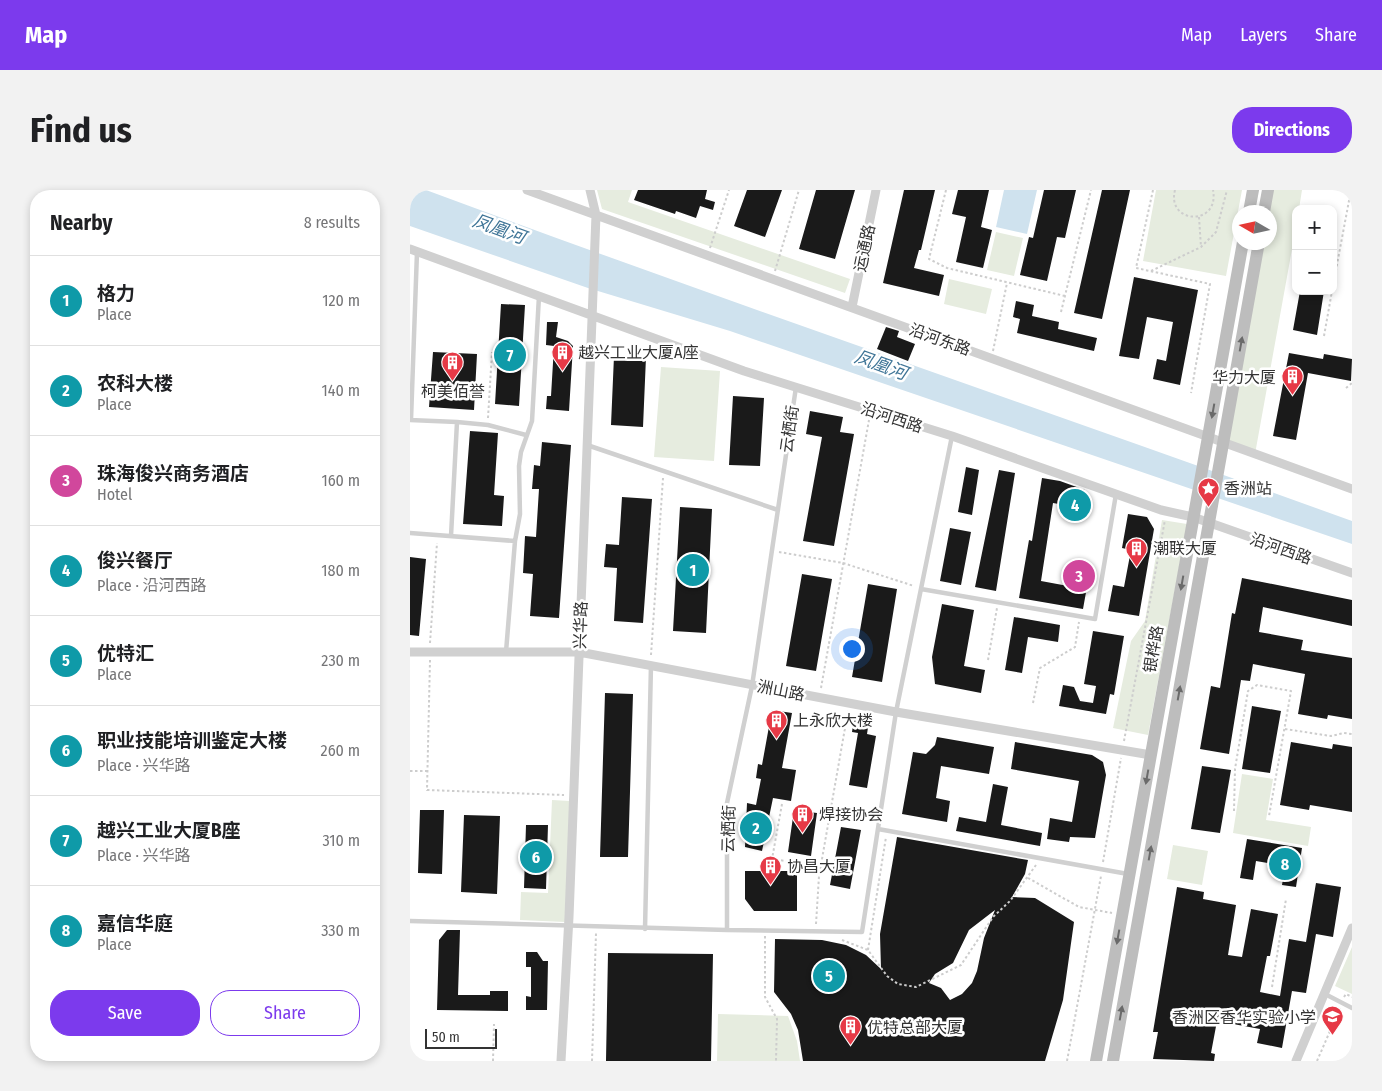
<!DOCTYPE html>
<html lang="en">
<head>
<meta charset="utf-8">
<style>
  :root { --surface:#fff; --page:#f2f2f2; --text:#202124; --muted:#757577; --line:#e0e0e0; --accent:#7c3aed }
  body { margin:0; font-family:"Fira Sans Condensed","Noto Sans SC",sans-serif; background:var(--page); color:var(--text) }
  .controls { position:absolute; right:15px; top:15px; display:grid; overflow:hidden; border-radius:10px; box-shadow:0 2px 8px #0003 }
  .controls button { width:45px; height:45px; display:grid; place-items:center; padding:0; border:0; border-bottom:1px solid var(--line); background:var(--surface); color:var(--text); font:25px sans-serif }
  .compass { position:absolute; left:822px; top:15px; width:45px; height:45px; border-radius:50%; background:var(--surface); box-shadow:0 2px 8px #0003; rotate:279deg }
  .scale { position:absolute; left:15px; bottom:12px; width:72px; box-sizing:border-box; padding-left:5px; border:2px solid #333; border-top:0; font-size:14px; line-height:18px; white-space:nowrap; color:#333; -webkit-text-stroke:4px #fff; paint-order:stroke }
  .you { position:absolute; left:441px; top:458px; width:18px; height:18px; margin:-12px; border:4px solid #fff; border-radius:50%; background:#1a73e8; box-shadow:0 0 0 8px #1a73e833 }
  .badge { display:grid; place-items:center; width:32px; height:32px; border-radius:50%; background:var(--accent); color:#fff; font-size:16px; font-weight:700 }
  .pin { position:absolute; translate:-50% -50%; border:2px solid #fff; box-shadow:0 1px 5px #0006 }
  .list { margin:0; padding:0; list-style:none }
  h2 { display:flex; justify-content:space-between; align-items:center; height:65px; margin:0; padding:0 20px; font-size:21px }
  h2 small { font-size:16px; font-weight:400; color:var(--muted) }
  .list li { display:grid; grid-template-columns:32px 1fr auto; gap:15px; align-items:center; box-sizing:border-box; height:90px; padding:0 20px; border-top:1px solid var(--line) }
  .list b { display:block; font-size:19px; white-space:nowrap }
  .list p { margin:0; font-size:16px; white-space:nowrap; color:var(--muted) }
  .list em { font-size:16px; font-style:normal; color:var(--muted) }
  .actions { display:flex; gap:10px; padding:15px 20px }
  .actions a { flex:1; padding:11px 0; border:1px solid var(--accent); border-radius:20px; text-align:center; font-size:18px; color:var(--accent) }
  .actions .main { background:var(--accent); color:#fff }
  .map { position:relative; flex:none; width:942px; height:871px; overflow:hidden; border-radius:20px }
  header { display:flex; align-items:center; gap:30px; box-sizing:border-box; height:70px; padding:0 25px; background:var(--accent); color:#fff }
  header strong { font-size:24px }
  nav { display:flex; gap:28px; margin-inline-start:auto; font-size:18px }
  .intro { display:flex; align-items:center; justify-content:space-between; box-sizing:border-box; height:120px; padding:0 30px }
  h1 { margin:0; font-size:35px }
  .button { padding:12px 22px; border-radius:20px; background:var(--accent); color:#fff; font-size:18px; font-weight:700 }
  main { display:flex; gap:30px; padding:0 30px }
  aside { flex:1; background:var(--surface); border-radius:20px; box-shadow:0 2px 8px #0003 }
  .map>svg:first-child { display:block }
  .green { fill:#e6ecdf }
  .water { fill:#cfe2ee }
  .building { fill:#1a1a1a; fill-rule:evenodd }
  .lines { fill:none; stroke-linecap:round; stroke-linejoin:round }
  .path { stroke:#cdcdcd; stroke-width:2; stroke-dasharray:2.5 2.5; stroke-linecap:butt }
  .service { stroke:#d0d0d0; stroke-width:4.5 }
  .minor { stroke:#d0d0d0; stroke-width:9 }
  .secondary { stroke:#bdbdbd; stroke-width:12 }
  .oneway { fill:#6a6a6a }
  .labels { text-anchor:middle; stroke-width:5; stroke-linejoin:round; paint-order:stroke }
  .street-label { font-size:16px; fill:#333; stroke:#fff }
  .poi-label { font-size:16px; fill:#333; stroke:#fff; text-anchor:start }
  .water-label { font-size:18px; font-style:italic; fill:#3f7597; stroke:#fff }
</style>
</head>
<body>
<header>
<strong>Map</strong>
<nav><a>Map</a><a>Layers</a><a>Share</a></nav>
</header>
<div class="intro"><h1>Find us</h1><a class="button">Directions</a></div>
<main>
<aside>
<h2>Nearby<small>8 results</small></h2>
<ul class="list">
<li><span class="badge" style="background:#0f9aa8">1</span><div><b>格力</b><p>Place</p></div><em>120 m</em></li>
<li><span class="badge" style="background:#0f9aa8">2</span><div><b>农科大楼</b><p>Place</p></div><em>140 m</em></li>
<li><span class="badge" style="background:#d1479c">3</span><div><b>珠海俊兴商务酒店</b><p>Hotel</p></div><em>160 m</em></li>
<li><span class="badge" style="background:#0f9aa8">4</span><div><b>俊兴餐厅</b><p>Place · 沿河西路</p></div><em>180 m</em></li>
<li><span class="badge" style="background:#0f9aa8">5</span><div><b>优特汇</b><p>Place</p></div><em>230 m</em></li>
<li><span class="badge" style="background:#0f9aa8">6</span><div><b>职业技能培训鉴定大楼</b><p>Place · 兴华路</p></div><em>260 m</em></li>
<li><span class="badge" style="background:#0f9aa8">7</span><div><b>越兴工业大厦B座</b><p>Place · 兴华路</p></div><em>310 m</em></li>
<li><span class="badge" style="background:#0f9aa8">8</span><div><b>嘉信华庭</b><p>Place</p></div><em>330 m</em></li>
</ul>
<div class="actions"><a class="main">Save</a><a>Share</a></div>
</aside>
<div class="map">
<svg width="942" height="871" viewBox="0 0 942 871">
  <rect width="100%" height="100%" fill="#fff"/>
  <path class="green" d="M187,0H222L218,12L440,89L435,103L192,19Z
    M746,0H832L816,86L733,71Z
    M859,0H892L889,19H886V37L845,264L815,253L850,53L859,52Z
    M586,42L613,48L604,86L577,80Z
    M539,89L582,99L576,124L534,114Z
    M251,177L310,181L304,271L244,267Z
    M752,330L777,334L738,545L703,538L721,451L735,431Z
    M832,584L863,589L856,630L901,637L898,656L823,643Z
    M142,610L160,611L155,732L110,730L111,702L138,703Z
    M763,655L798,661L792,695L757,689Z
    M942,757V804L925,796Z
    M308,824L378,826L387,851L390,871H307Z"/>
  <path class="water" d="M0,0H16C323,114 634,220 942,331V354L320,141L178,98L0,36Z
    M594,0H627L617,44L586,37Z"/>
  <path class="building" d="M228,0H297L295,9L305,12L303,20L290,16L286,28L266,21L265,24L224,10Z
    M337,0H372L355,47L324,36Z
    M406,0H445L425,69L389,59Z
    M494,0H525L511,60H509L504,78L534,85L529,106L473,93Z
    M548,0H579L571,37L582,40L573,78L546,72L556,27L542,24Z
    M634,0H666L655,48L647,47L637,91L610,85L619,47L623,48Z
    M692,0H720L692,129L664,123Z
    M724,87L788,100L770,195L743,189L747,169L756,171L763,132L737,127L729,169L709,166Z
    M890,101H914L907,145L883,140Z
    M606,111L624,115L622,126L649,132L648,139L687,148L684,161L607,143L610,129L603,127Z
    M91,114L115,115L109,216L85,214Z
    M137,132H148L146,147L158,151L163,156L159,221L136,219L137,206H141L144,156L136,155Z
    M476,137L489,141L487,147L505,154L498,171L467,159Z
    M23,162L67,164L64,220L19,217Z
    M879,163L913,169L914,164L942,169L941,191L898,183L886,250L863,246Z
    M204,166L236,167L233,237L201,235Z
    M323,206L354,208L350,276L319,275Z
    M400,221L433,227L430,242L444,244L424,356L393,351L412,247L396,244Z
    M60,241L88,243L84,305L94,306L92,336L53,334Z
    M132,252L161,255L149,428L120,426L123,384L113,383L115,346L126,347L129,299H122L124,275L130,276Z
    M556,277L569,280L562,325L548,322Z
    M589,280L605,283L586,401L565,397Z
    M632,288L650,291L675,300L672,318L643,313L631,391L658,396L661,376L680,380L673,419L609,408L619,350L622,351Z
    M212,307L242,309L233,433L204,431L207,378L194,377L196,354L209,355Z
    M270,317L302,319L296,443L263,441Z
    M718,324L737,327L744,339L729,426L698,421L703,395L714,397L721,360L712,358Z
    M540,338L561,342L551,395L530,391Z
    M0,367L16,369L9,446L0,445Z
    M392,384L422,389L406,481L376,476Z
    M832,388L942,410V436L853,417L849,442L893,450L891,460L942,468V529L918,525L917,529L888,524L895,484L843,474L840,491L831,490L819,564L790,559L801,496L810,498L822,423L825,424Z
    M458,394L487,399L472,492L442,487Z
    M532,414L564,420L554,476L575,480L571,503L525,494L522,467Z
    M604,427L650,435L648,452L618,447L612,483L595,480Z
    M683,441L714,446L704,505L700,504L696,524L649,516L653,495L664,497L670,511L683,513L686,496L674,494Z
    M195,503L223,504L218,667H190Z
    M842,516L871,521L860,583L832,579Z
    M362,520L382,523L372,578L386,580L381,611L363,608L352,661L335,657L337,613L346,615L351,589L346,588L348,574L352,575Z
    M444,528L459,531L457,544L466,546L457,598L439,595L448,543L442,542Z
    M527,547L584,557L579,584L531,576L526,608L540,611L537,632L492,624L503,562L516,564L525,555Z
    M605,552L682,565L693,572L696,585L685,648L660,647L659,652L637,649L640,628L662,632L669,591L601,579Z
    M881,552L922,559L923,554L942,557V622L900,615L899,620L870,615Z
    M792,576L821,580L810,643L781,639Z
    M583,594L598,597L591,635L632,643L630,656L546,641L549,627L576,632Z
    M10,620H34L32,684L8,683Z
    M384,620L407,623L401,666L378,662Z
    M54,625L90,626L87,704L51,702Z
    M116,635H138L136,699L114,698Z
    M431,637L451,640L440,699L420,695Z
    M487,647L618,670L615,684L602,707L625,708L664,732L653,810L635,871H393L388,840L381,824L364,802L365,749L412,750L436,755L456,765L471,779L470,744ZM585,720L574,748L567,781L562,793L552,804L540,810L531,798L519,793L525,784L543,773L559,740Z
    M837,649L892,658L886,697L872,695L875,676L846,671L843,690L830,688Z
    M335,681H387V721H344L335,709Z
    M906,693L931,697L923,747L906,744L896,803L882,801L872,858L847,853L850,839L807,831L801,863L805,864L804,871L743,869L748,842H743L767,697L794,702L793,709L826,715L818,765L832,767L841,719L868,724L860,766H857L850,802L870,806L879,749L896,752Z
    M37,740H50L48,805H80V801H98V821L27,820L29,750Z
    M116,762H127L133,771H138L137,820H116V806L121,807V777H116Z
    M198,763L303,764L301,871H196Z"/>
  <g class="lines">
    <path class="path" d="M536,0L519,69L537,78L655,106
      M743,0L726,78L800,94L781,203
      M765,0C756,34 810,37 803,0
      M789,27L791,57
      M300,58L319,0
      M365,81L389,0
      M741,81L791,57L806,42L817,0
      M923,96L941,0
      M651,122L681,0
      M914,146L922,101
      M583,161L597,93
      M936,198L942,193
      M78,228L82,162
      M369,362L433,373L504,396
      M20,453L27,353
      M241,465L253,288
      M20,470L17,600L154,605
      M578,470L587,418
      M411,498L459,230
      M623,513L630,478L665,457L669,432
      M875,539L921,546L934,543L942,544
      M714,551L755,330
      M0,581H17
      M372,614L362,669L410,676
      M824,621L825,579L838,501L847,495L881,501L859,626
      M693,672L711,568
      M618,688L669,717L702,723
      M406,734L409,686L438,521
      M355,746V807L367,829L366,871
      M432,750L458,760L477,786L488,794L506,797L551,775L583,727L600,711L626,675
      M458,760L476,647
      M862,797L876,709
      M934,807L936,804L942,807
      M83,871L84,834
      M182,871L186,743
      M657,871L691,686
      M907,871L930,818"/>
    <path class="service" d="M0,230L47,232
      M1,230L7,62
      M177,255L368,320
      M0,343L105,351L96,462
      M41,346L47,232L78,235L116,245
      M105,351L110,324L109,276L111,262L122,231L129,106
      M511,399L685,429L706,304
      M468,639L718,684
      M0,731L317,740V613L342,496L386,197
      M235,739L241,475
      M317,740L452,742L486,522L542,246
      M915,804L942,818"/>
    <path class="minor" d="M117,0L942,299
      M0,59L334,181L542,246L751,320L783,327L942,383
      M442,117L466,0
      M0,462H169L486,522L741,565
      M151,871L159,727L186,25L180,0
      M886,871L942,738"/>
    <path class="secondary" d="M839,22L843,0
      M854,22L858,0
      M686,871L833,52
      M703,871L849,52"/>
  </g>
  <defs><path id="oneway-solid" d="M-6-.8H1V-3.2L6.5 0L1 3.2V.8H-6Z" transform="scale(1.25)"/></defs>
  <g class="oneway">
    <use href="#oneway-solid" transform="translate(831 154) rotate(-80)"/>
    <use href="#oneway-solid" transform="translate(803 221) rotate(100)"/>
    <use href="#oneway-solid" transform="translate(772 393) rotate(100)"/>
    <use href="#oneway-solid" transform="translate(769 503) rotate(-80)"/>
    <use href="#oneway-solid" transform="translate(737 587) rotate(100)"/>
    <use href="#oneway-solid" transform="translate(740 663) rotate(-80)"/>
    <use href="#oneway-solid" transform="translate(708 747) rotate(100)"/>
    <use href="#oneway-solid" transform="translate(711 823) rotate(-80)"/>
  </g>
  <defs>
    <symbol id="building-pin" viewBox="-11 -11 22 30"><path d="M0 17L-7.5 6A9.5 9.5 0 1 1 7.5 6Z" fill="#e63946" stroke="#fff"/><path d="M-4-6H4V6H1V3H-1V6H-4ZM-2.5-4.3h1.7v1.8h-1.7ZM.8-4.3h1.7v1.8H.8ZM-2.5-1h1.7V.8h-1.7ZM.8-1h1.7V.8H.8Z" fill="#fff"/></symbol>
    <symbol id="sight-pin" viewBox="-11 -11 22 30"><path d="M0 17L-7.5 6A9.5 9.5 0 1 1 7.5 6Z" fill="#e63946" stroke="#fff"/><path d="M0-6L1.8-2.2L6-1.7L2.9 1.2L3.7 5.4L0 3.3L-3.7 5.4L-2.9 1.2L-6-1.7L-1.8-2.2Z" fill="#fff"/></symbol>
    <symbol id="school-pin" viewBox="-11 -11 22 30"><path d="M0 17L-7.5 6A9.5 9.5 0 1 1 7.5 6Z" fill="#e63946" stroke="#fff"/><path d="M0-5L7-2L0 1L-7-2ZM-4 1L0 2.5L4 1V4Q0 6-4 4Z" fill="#fff"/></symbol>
  </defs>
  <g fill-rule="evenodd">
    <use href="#building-pin" x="140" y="150" width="25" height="34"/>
    <use href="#building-pin" x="30" y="160" width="25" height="34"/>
    <use href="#building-pin" x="870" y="174" width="25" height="34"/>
    <use href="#sight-pin" x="786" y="286" width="25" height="34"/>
    <use href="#building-pin" x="714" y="346" width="25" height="34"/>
    <use href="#building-pin" x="354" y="518" width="25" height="34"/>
    <use href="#building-pin" x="380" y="612" width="25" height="34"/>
    <use href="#building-pin" x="348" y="664" width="25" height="34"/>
    <use href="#school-pin" x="910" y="814" width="25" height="34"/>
    <use href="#building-pin" x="428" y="824" width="25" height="34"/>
  </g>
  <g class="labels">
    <g class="street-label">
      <text transform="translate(454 58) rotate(-78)" y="6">运通路</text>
      <text transform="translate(530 149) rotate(20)" y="6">沿河东路</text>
      <text transform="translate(482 227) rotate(18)" y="6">沿河西路</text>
      <text transform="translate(379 239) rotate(-82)" y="6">云栖街</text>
      <text transform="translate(871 358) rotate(19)" y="6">沿河西路</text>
      <text transform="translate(170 435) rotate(-88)" y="6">兴华路</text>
      <text transform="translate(743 459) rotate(-80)" y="6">银桦路</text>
      <text transform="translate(371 500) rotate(11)" y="6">洲山路</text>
      <text transform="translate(318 639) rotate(-89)" y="6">云栖街</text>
    </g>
    <g class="poi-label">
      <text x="168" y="168">越兴工业大厦A座</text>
      <text x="866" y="193" text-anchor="end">华力大厦</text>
      <text x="43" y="207" text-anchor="middle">柯美佰誉</text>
      <text x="814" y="304">香洲站</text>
      <text x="743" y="364">潮联大厦</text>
      <text x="383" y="536">上永欣大楼</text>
      <text x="409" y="630">焊接协会</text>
      <text x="377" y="682">协昌大厦</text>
      <text x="906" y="833" text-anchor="end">香洲区香华实验小学</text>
      <text x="457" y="843">优特总部大厦</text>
    </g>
    <g class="water-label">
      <text transform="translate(89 39) rotate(20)" y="6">凤凰河</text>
      <text transform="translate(471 175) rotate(20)" y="6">凤凰河</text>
    </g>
  </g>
</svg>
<div class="controls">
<button>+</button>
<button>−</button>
</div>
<svg class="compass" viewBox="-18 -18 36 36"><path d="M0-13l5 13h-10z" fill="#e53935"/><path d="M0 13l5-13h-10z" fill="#757577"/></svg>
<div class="scale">50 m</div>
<div class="you"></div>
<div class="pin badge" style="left:283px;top:380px;background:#0f9aa8">1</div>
<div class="pin badge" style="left:346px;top:638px;background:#0f9aa8">2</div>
<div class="pin badge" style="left:669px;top:386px;background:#d1479c">3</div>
<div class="pin badge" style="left:665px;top:315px;background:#0f9aa8">4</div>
<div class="pin badge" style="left:419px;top:786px;background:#0f9aa8">5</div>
<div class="pin badge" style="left:126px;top:667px;background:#0f9aa8">6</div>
<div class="pin badge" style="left:100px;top:165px;background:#0f9aa8">7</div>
<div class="pin badge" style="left:875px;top:674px;background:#0f9aa8">8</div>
</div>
</main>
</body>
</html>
